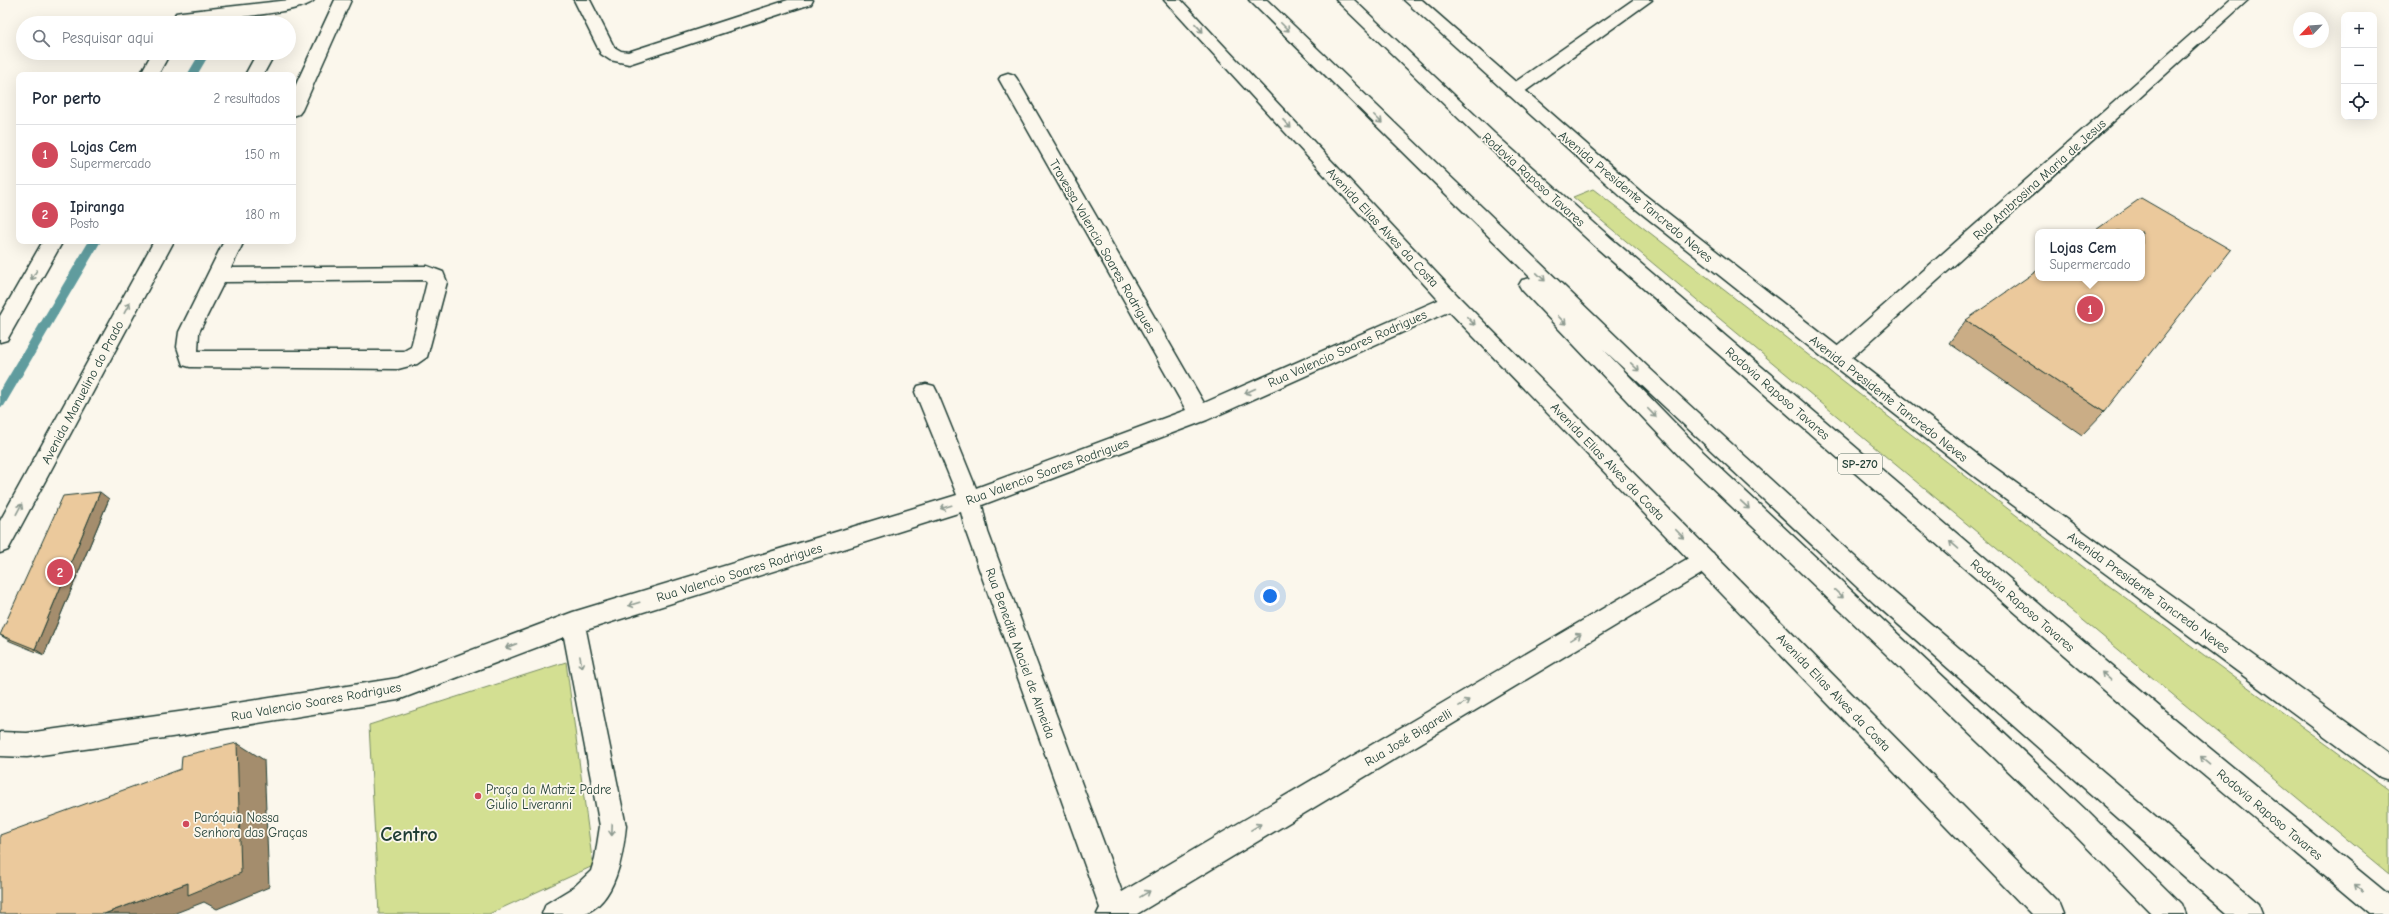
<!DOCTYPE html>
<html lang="pt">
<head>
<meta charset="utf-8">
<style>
  :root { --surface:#fff; --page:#f2f2f3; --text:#1f2937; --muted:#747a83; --line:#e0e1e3; --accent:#d1495b }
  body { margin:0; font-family:"Comic Neue",sans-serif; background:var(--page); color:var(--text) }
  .controls { position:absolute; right:12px; top:12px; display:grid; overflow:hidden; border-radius:8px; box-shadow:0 4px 16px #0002 }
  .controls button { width:36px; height:36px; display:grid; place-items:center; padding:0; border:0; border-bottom:1px solid var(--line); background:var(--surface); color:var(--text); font:20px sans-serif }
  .compass { position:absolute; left:2293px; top:12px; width:36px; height:36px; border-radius:50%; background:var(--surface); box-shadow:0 4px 16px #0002; rotate:245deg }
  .you { position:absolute; left:1270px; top:596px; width:14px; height:14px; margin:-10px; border:3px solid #fff; border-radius:50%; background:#1a73e8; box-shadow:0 0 0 6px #1a73e833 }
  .badge { display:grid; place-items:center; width:26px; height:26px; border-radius:50%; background:var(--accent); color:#fff; font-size:13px; font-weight:700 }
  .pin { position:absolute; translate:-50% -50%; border:2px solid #fff; box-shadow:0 1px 4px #0006 }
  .popup { position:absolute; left:2035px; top:229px; width:110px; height:52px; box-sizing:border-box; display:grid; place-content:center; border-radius:8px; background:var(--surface); filter:drop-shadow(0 1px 3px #0005); font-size:13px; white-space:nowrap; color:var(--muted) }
  .popup b { font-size:15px; color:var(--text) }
  .popup::after { content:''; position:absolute; left:50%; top:100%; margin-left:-8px; border:8px solid transparent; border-top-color:var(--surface) }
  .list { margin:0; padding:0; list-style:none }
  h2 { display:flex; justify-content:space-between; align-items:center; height:52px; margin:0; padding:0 16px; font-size:17px }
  h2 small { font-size:13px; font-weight:400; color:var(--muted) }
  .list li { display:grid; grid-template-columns:26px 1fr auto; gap:12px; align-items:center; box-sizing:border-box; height:60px; padding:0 16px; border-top:1px solid var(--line) }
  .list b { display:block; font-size:15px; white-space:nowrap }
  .list p { margin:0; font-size:13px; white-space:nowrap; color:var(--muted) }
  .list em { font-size:13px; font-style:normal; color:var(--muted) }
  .icon { flex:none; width:22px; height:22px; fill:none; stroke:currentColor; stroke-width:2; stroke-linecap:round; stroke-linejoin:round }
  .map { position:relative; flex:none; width:2389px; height:914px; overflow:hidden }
  .search { position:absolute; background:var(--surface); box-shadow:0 4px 16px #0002; left:16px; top:16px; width:280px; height:44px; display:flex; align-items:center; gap:10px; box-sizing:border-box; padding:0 14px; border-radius:22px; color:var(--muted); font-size:15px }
  .panel { position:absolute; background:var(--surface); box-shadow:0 4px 16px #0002; left:16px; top:72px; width:280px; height:172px; border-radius:8px }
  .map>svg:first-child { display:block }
  .green { fill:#d3df92; stroke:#798e63 }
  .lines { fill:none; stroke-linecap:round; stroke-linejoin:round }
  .stream { fill:#609c9e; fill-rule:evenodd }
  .minor-casing { stroke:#1f3d34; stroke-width:3 }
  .major-casing { stroke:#1f3d34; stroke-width:3 }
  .highway-casing { stroke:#1f3d34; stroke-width:3 }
  .minor { fill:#fbf7ec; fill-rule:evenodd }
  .major { fill:#fbf7ec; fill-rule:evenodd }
  .highway { fill:#fbf7ec; fill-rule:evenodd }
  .wall { fill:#caad86; stroke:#1f3d34 }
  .shaded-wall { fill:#a48d6d; stroke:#1f3d34 }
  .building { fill:#ebc99c; stroke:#1f3d34 }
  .oneway { stroke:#8d9a90 }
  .poi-dot { fill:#d1495b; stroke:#fbf7ec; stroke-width:1.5 }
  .labels { text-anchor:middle; stroke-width:3.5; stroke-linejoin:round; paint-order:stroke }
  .shield { fill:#fbf7ec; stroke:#61756b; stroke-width:1 }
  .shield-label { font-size:12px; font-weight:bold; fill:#1f3d34 }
  .street-label { font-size:13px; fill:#1f3d34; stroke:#fbf7ec }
  .poi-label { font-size:13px; fill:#1f3d34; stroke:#fbf7ec; text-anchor:start }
  .near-district-label { font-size:20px; font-weight:bold; fill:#1f3d34; stroke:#fbf7ec }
</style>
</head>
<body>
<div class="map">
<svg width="2389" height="914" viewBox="0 0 2389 914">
  <rect width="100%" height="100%" fill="#fbf7ec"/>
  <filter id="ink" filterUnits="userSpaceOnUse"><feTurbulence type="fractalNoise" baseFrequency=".025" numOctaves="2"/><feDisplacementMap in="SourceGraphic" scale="8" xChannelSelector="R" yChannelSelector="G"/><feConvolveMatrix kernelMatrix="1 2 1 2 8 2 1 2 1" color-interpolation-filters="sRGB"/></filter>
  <g filter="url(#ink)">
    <path class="green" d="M1593,189L2086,569L2389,790V874L1573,197Z
      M566,662L593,866L489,914H379L369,725Z"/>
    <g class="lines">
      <path class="stream" d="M200,53H210L197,75H187Z
        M89,241H101L4,406L0,407V391Z"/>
      <defs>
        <path id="minor" d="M290,0H314C305,14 203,20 182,22L176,21L174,17L176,13L182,12Z
          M335,0H351L302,110L299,114L293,116V91Z
          M574,0H590L614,47L621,51L628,52L788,0H813L811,4L629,64L610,60L601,54Z
          M1633,0H1652L1520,95L1514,97L1508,95L1505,91L1508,87Z
          M2230,0H2248L1845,364L1838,366L1831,364L1828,358L1831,352Z
          M152,53H170L158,75H140Z
          M257,53H275L263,75H245Z
          M1008,73L1014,75L1017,79L1204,403L1445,297L1452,294L1459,297L1462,302L1459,307L1207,420L982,505L988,532L1122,892L1697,553L1705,550L1713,553L1717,560L1713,567L1137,914H1097L1100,908L966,532L961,512L586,630L626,826C623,855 616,903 583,914C572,914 554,914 542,914L546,904L574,887L591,871L595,858L600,826L564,637L398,700L186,735L27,757L0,756V732L27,733L186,711L398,678L573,612L957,495L915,392L918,386L926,384L934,386L937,392L976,488L1186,410L999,79L1002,75Z
          M43,241H63L7,340L0,342V316Z
          M154,241H174L8,550L0,553V521Z
          M224,241H244L231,268L427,266L443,272L447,282L427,357L417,364L398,369L190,367L183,365L177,347L179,332ZM425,280L427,282L411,347L404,351H198L199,332L224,282Z"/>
        <path id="major" d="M1164,0H1181L1459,297L2060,904L2064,914H2031L1445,307Z
          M1404,0H1422L1641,192L1845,352L1987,462L2389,753V780L2380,777L1971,474L1831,364L1627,202Z"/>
        <path id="highway" d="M1249,0H1267L1649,368L1890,589L2258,904L2262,914H2227L1874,603L1603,349L1699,448L2088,812L2181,904L2185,914H2152L2070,830L1683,460L1522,290L1519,285L1522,280L1531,278Z
          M1336,0H1354L1494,133L1612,239L2168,714L2389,895V914H2369L2150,730L1598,249L1482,141Z"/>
      </defs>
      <use href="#minor" class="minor-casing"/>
      <use href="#major" class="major-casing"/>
      <use href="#highway" class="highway-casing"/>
      <use href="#minor" class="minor"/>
      <use href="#major" class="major"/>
      <use href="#highway" class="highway"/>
    </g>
    <path class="wall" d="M1966,320L2104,412L2082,435L1949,343Z
      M109,499L44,655L10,641L0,635Z"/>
    <path class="shaded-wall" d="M100,492L109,499L44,655L35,649Z
      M237,743L264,760L269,887L217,909L204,902L173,914H104L188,883Z"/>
    <path class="building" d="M2141,198L2231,250L2104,412L1966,320L2038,270V278H2142V232H2093Z
      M100,492L35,649L0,635L63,496Z
      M237,743L241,873L188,895V883L104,914H0V835L181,769L182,756Z"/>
    <defs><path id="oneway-shaft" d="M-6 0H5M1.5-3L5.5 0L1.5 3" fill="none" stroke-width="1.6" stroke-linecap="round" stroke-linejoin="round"/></defs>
    <g class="oneway">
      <use href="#oneway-shaft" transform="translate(1285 27) rotate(45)"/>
      <use href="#oneway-shaft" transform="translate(1199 28) rotate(47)"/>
      <use href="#oneway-shaft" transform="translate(1378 119) rotate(45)"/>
      <use href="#oneway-shaft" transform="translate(1287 124) rotate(47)"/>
      <use href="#oneway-shaft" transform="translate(34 275) rotate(120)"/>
      <use href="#oneway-shaft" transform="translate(1541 277) rotate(44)"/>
      <use href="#oneway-shaft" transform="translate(127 308) rotate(-62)"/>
      <use href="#oneway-shaft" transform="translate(1562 320) rotate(46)"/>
      <use href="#oneway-shaft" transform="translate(1471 321) rotate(46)"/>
      <use href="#oneway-shaft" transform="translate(1635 367) rotate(44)"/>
      <use href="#oneway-shaft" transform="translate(1250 391) rotate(156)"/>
      <use href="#oneway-shaft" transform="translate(1652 413) rotate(46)"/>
      <use href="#oneway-shaft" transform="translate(1745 505) rotate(43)"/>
      <use href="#oneway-shaft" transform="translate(946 507) rotate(163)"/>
      <use href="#oneway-shaft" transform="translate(19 509) rotate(-62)"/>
      <use href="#oneway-shaft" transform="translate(1680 534) rotate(46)"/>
      <use href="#oneway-shaft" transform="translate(1954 545) rotate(-139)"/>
      <use href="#oneway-shaft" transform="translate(1839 594) rotate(43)"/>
      <use href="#oneway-shaft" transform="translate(634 604) rotate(163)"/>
      <use href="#oneway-shaft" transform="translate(1576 637) rotate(-31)"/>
      <use href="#oneway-shaft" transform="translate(511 646) rotate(159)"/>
      <use href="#oneway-shaft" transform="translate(581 662) rotate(79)"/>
      <use href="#oneway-shaft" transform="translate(2106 676) rotate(-139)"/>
      <use href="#oneway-shaft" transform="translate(1464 703) rotate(-31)"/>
      <use href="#oneway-shaft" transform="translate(2205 760) rotate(-140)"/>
      <use href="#oneway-shaft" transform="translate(1256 827) rotate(-31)"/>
      <use href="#oneway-shaft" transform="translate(612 830) rotate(92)"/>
      <use href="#oneway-shaft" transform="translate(2359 888) rotate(-140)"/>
      <use href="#oneway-shaft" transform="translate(1145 894) rotate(-31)"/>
    </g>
  </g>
  <g class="poi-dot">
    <circle cx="478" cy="796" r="4"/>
    <circle cx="186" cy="824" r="4"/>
  </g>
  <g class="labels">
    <rect class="shield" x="1838" y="454" width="44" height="20" rx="3"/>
    <g class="shield-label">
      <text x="1860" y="468">SP-270</text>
    </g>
    <g class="street-label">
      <text transform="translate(1534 179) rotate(42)" y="5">Rodovia Raposo Tavares</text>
      <text transform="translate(2039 179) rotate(-42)" y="5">Rua Ambrosina Maria de Jesus</text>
      <text transform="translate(1636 196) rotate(40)" y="5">Avenida Presidente Tancredo Neves</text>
      <text transform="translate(1383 227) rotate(47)" y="5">Avenida Elias Alves da Costa</text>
      <text transform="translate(1103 246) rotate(60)" y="5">Travessa Valencio Soares Rodrigues</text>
      <text transform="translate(1347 348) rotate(-24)" y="5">Rua Valencio Soares Rodrigues</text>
      <text transform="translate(82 392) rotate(-62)" y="5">Avenida Manuelino do Prado</text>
      <text transform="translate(1778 393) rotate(41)" y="5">Rodovia Raposo Tavares</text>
      <text transform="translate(1889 398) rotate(38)" y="5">Avenida Presidente Tancredo Neves</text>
      <text transform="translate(1608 461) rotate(46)" y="5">Avenida Elias Alves da Costa</text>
      <text transform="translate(1047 471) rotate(-20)" y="5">Rua Valencio Soares Rodrigues</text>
      <text transform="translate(739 572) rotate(-17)" y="5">Rua Valencio Soares Rodrigues</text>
      <text transform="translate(2149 592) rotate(36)" y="5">Avenida Presidente Tancredo Neves</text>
      <text transform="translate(2023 605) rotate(41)" y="5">Rodovia Raposo Tavares</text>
      <text transform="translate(1021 653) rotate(70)" y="5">Rua Benedita Maciel de Almeida</text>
      <text transform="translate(1834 692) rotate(46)" y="5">Avenida Elias Alves da Costa</text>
      <text transform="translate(316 701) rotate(-10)" y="5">Rua Valencio Soares Rodrigues</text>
      <text transform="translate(1408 737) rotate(-31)" y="5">Rua José Bigarelli</text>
      <text transform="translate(2270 814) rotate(40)" y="5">Rodovia Raposo Tavares</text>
    </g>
    <g class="poi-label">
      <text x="486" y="794">Praça da Matriz Padre<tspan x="486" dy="15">Giulio Liveranni</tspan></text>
      <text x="194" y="822">Paróquia Nossa<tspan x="194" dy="15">Senhora das Graças</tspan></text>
    </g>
    <g class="near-district-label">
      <text x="409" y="841">Centro</text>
    </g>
  </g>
</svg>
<div class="controls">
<button>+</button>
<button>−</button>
<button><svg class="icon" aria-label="locate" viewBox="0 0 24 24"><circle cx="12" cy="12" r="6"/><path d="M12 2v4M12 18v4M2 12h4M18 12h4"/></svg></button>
</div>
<svg class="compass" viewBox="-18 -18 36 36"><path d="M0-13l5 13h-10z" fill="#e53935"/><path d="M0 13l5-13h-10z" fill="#747a83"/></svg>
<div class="you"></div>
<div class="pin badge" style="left:2090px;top:309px">1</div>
<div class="popup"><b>Lojas Cem</b>Supermercado</div>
<div class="pin badge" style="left:60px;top:572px">2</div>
<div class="search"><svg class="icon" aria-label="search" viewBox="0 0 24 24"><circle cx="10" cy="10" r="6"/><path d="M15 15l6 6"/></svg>Pesquisar aqui</div>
<section class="panel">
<h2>Por perto<small>2 resultados</small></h2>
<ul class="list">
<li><span class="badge">1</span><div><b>Lojas Cem</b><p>Supermercado</p></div><em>150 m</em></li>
<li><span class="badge">2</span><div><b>Ipiranga</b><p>Posto</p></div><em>180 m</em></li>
</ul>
</section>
</div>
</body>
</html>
